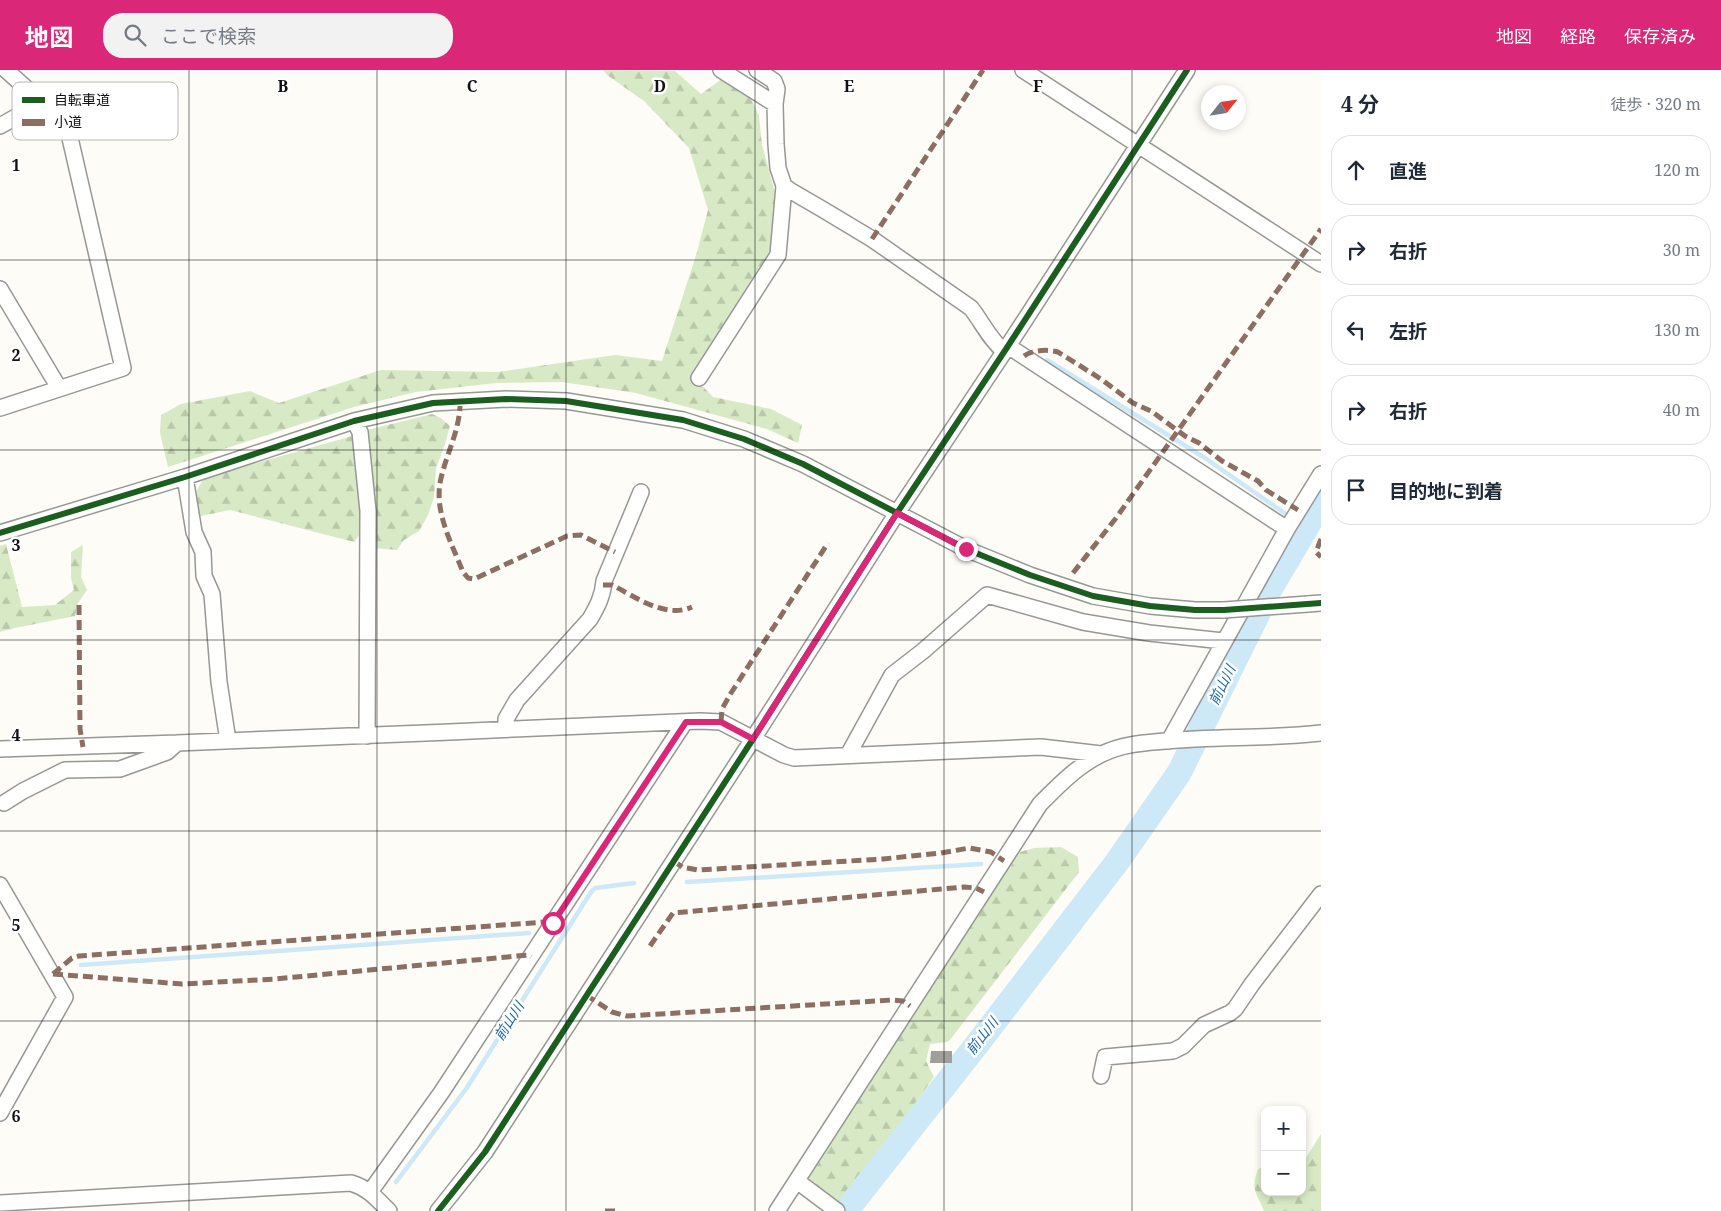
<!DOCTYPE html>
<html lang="ja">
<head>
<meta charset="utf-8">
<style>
  :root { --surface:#fff; --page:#f2f2f3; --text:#1f2937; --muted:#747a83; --line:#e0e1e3; --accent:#db2777 }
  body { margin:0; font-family:"Noto Serif","Noto Sans JP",serif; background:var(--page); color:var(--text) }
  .controls { position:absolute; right:15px; bottom:15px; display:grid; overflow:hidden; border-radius:10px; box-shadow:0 2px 8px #0003 }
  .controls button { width:45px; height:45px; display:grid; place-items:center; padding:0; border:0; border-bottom:1px solid var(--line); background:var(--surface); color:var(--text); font:25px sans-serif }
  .compass { position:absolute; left:1201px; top:15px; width:45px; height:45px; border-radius:50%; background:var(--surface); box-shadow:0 2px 8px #0003; rotate:60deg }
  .stop { position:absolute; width:15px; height:15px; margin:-11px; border:4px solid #db2777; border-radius:50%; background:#fff }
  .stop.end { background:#db2777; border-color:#fff; box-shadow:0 1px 5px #0008 }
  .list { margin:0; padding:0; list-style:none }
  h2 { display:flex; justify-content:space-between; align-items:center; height:65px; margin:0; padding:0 20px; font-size:21px }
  h2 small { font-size:16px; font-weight:400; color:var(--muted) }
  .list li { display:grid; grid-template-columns:32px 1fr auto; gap:15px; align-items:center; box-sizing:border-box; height:70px; margin:0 10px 10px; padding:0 10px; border:1px solid var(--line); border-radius:20px }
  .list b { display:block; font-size:19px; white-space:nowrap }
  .list em { font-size:16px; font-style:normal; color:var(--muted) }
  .icon { flex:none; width:28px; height:28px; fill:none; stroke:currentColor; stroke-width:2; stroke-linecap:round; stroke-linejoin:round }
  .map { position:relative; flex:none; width:1321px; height:1141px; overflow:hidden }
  header { display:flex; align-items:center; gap:30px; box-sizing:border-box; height:70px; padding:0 25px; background:var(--accent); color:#fff }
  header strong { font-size:24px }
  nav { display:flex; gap:28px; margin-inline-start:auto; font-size:18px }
  .search { width:350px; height:45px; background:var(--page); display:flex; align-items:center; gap:12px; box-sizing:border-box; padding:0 18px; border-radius:20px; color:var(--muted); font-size:19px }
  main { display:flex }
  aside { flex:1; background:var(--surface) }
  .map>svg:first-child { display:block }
  .forest { fill:url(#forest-firs) }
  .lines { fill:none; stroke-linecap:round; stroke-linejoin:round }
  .stream { stroke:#cde8f7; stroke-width:4.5 }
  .river { stroke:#cde8f7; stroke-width:25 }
  .building { fill:#a19f9c }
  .minor-casing { stroke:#979795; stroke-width:18 }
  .minor { stroke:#fffffe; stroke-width:15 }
  .minor-bridge-casing { stroke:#979795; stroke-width:18; stroke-linecap:butt }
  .minor-bridge { stroke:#fffffe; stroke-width:15 }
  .quiet { stroke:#8d6e63; stroke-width:5; stroke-dasharray:10 5; stroke-linecap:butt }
  .cycleway-casing { stroke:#fff; stroke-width:9 }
  .cycleway { stroke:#1b5e20; stroke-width:6 }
  .route { stroke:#db2777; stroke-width:6 }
  .grid { fill:none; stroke:#111; stroke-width:1; stroke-opacity:0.55 }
  .labels { text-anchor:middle; stroke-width:5; stroke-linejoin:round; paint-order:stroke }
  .water-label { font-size:14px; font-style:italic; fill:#1768a6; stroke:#fff }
  .key { fill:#fff; stroke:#b8b8b8; stroke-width:1 }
  .key-label { font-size:14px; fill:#111 }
  .grid-label { font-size:16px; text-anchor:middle; font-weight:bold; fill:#111; stroke:#fff; stroke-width:5; stroke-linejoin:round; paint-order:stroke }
</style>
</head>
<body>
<header>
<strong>地図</strong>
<div class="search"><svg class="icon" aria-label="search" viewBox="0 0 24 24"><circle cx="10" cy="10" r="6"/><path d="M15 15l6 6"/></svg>ここで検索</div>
<nav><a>地図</a><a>経路</a><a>保存済み</a></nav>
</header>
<main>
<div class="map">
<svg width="1321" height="1141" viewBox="0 0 1321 1141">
  <defs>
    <pattern id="forest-firs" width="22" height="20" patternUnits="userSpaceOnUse" patternTransform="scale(1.25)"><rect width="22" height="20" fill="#d8eac5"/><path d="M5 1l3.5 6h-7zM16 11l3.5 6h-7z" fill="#b8c8a8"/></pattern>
  </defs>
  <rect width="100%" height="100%" fill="#fdfcf7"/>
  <path class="forest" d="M603,0L675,1L701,24L722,9L750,26L759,46L762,75L778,133L776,180L694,307L713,327L771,339L802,355L798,373L767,359L636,323L562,312L496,313L416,322L354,337L168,397L160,363L161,345L181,334L250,321L279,333L381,300L497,302L615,285L662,291L697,182L708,140L689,78L644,31L607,5Z
    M432,344L441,348L450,356L445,374L436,398L434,427L428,445L419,461L404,470L397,480L373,478L363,361Z
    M356,365L365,457L354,472L230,440L196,447L197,420L204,408Z
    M6,474L22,537L55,535L74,520L71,508V482L83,475L81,507L87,520L78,533L75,546L15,558L0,562V476Z
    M1061,777L1078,787L1079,802L950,970L947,972L930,974L926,991L934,1007L842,1136L808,1113L807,1107L1020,782L1034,778Z
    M1321,1064V1141H1264C1257,1123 1250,1120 1258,1099L1265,1096V1122H1302V1094Z"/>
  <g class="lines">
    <path class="stream" d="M1047,290L1205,388L1306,458
      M1106,792H1117
      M687,812L981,794
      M81,895L529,863
      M396,1112L466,1019L591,822L595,818L634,813"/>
    <path class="river" d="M846,1141L978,973L1117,792L1179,703L1269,521L1321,433"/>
  </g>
  <path class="building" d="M931,981H952V993H930Z"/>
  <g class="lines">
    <defs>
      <path id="minor" d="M721,0L775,34
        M1023,0L1321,194
        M0,56L42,32
        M784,116L791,121L822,139L872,169L971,238C982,252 990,270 1004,281
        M0,219L59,318
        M1008,276L1287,459
        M699,308L778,185L784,116L778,98L776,74L775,34L777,19L774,11L757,0
        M0,338L123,298L67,55L6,0
        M354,351L360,362L368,441L367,666
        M185,407L194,462L203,482L204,506L212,524L219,612L228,671
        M0,463L185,407L354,351L433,333L506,329L566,331L683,350L744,369L803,394L966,479L1030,505L1093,526L1150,536L1195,540H1224
        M1308,534L1321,533
        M506,659V649L517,630L590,549C597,537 603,526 604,511L641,422
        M1169,671L1287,459L1321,404
        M0,679L177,673
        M848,685L892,605L923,581L987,525L1083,552L1149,563L1223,571
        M4,733L23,721L65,700L120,699L167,682L177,673C351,666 526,659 700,651L721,652L784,685L794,688L1041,677L1101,684
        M0,815L65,927L0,1043
        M1101,1006L1105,987L1173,981L1183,976L1204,955L1230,943L1235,939L1252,914L1321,824
        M797,1111L837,1141
        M370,1122L441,1023L685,652
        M0,1133L351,1113C368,1118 377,1129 389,1141
        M438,1141L485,1082L753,669L897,443L1008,276L1187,0
        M777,1141L1040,734C1059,715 1077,696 1102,684C1122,674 1143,673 1165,671C1217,666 1269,669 1321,663"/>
    </defs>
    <use href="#minor" class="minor-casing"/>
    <use href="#minor" class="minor"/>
    <defs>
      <path id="minor-bridge" d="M1224,540L1308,534"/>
    </defs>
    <use href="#minor-bridge" class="minor-bridge-casing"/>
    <use href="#minor-bridge" class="minor-bridge"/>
    <path class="quiet" d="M872,169L983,0
      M1024,286C1032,280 1048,279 1058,282L1101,309L1133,333L1151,341L1185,366L1199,373L1222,391L1258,411L1266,420L1298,440
      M460,331C461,359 445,386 440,413C435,444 452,474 463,502L468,508L474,509L567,466L581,465L615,482
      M1321,469L1316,482L1321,487
      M1073,503L1116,448L1321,159
      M603,515H612C636,527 665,549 692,537
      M79,535L80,659L83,677
      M721,652L722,639L731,623L828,473
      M674,791L682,797L698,800L883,789L941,783L969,778L991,782L1004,791
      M650,876L673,843L964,817L976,818L984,822
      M53,904L72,888L79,886L545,852L553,853
      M53,904L182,914L275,909L528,885L531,887
      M586,925L612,942L627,946L892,930L903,931L910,936
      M605,1141H617"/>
    <defs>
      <path id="cycleway" d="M0,463L185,407L354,351L433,333L506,329L566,331L683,350L744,369L803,394L966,479L1030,505L1093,526L1150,536L1195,540H1224L1321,533
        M438,1141L485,1082L753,669L897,443L1008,276L1187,0"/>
    </defs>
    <use href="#cycleway" class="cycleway-casing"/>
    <use href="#cycleway" class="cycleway"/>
  </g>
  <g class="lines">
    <path class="route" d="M553,853L686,652H721L753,669L897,443L966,479"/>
  </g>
  <path class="grid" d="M189,0V1141M377,0V1141M566,0V1141M755,0V1141M944,0V1141M1132,0V1141M0,190H1321M0,380H1321M0,570H1321M0,761H1321M0,951H1321"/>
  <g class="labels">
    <g class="water-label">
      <text transform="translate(1222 615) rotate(-64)" y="5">前山川</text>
      <text transform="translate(509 951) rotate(-58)" y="5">前山川</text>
      <text transform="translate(982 966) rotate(-52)" y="5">前山川</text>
    </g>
  </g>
  <rect x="12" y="12" width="166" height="58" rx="8" class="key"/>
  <rect x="22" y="27" width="23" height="6" fill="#1b5e20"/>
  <rect x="22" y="49" width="23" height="7" fill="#8d6e63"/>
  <g class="key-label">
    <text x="54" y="35">自転車道</text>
    <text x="54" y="57">小道</text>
  </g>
  <g class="grid-label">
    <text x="283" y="22">B</text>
    <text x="472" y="22">C</text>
    <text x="660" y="22">D</text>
    <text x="849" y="22">E</text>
    <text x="1038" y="22">F</text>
    <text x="16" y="101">1</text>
    <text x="16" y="291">2</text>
    <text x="16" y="481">3</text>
    <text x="16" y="671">4</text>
    <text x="16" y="861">5</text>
    <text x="16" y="1052">6</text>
  </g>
</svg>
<div class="controls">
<button>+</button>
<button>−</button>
</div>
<svg class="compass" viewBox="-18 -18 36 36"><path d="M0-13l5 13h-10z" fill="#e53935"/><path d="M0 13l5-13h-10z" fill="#747a83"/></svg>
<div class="stop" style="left:553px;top:853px"></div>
<div class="stop end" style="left:966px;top:479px"></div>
</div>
<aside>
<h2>4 分<small>徒歩 · 320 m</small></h2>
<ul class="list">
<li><svg class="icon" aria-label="ahead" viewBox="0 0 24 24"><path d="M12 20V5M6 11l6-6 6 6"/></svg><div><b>直進</b></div><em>120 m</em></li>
<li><svg class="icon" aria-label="right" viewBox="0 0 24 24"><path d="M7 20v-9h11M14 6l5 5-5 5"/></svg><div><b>右折</b></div><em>30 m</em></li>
<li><svg class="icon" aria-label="left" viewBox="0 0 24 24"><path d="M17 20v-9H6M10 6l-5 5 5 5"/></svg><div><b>左折</b></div><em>130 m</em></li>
<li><svg class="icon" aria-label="right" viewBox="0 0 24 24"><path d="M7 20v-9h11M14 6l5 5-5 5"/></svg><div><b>右折</b></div><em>40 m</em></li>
<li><svg class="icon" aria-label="arrive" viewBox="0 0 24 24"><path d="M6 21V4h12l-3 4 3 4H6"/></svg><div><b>目的地に到着</b></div></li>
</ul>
</aside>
</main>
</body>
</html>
